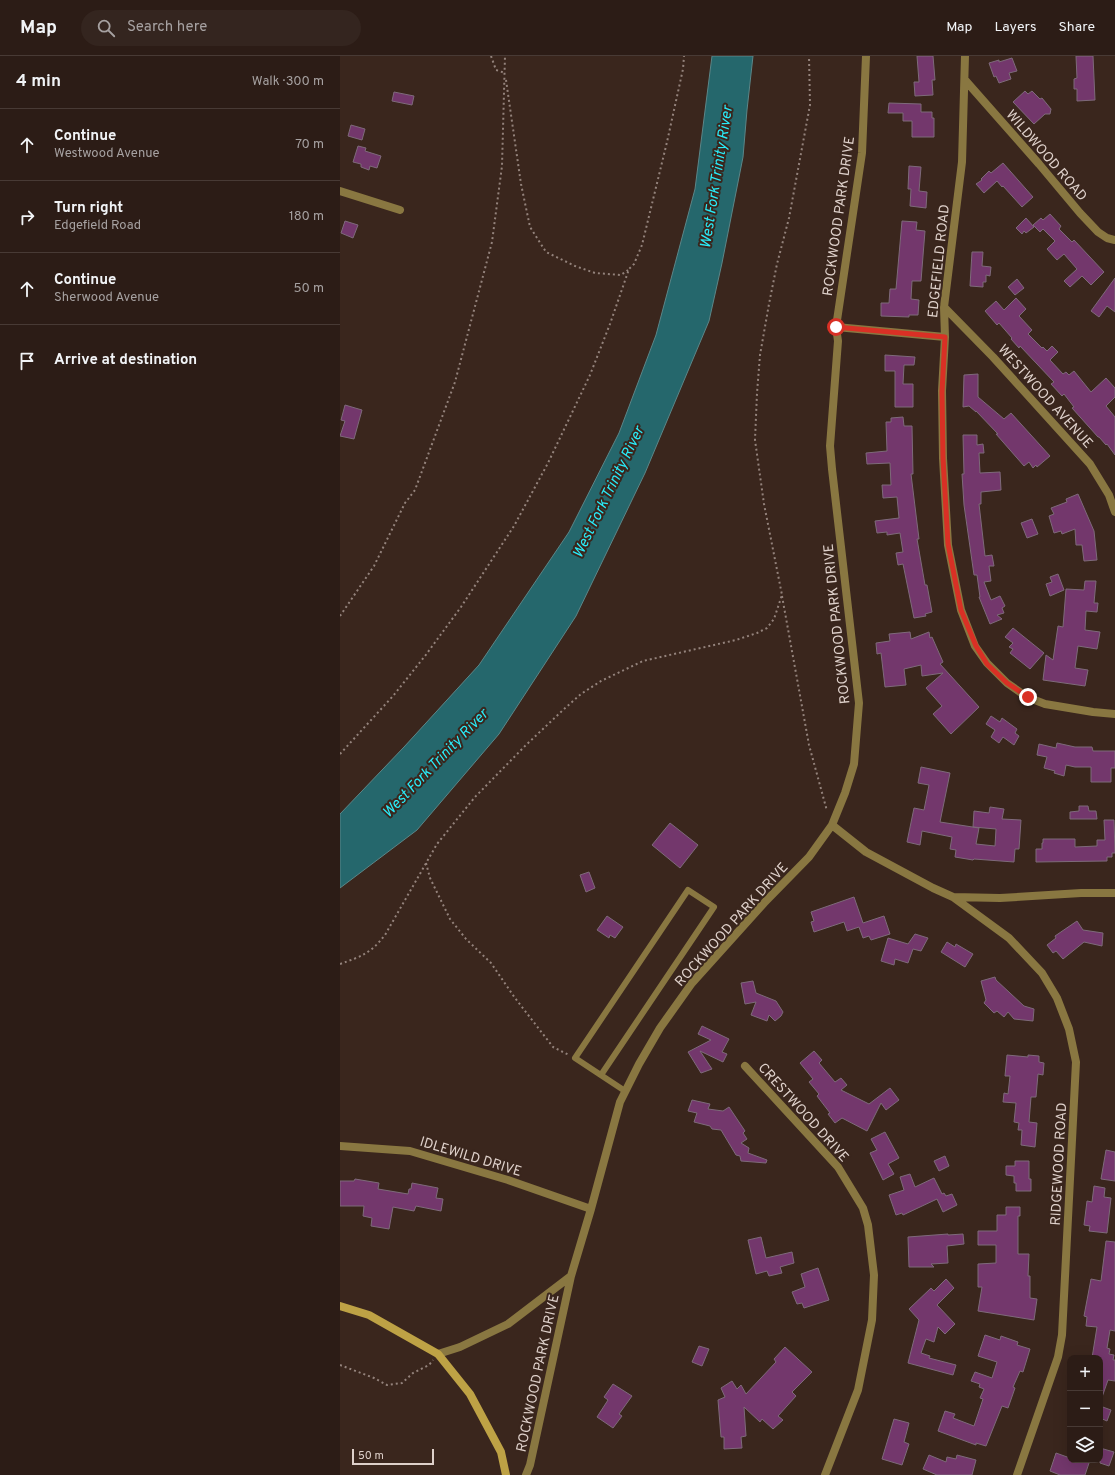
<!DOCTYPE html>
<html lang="en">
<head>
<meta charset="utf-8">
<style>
  :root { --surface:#2c1c16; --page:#34251f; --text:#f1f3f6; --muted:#a6a1a1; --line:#483a35 }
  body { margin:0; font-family:Overpass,sans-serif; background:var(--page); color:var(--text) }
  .controls { position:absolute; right:12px; bottom:12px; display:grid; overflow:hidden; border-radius:8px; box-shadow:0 4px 16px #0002 }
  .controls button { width:36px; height:36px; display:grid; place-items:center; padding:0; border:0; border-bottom:1px solid var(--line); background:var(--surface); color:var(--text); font:20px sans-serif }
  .scale { position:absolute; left:12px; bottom:10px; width:82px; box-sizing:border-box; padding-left:4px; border:2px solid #ded0ca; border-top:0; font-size:11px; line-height:14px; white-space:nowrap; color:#ded0ca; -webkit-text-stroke:3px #3a261d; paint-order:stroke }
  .stop { position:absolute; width:12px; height:12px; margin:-9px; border:3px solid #d93025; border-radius:50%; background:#fff }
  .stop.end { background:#d93025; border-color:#fff; box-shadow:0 1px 4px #0008 }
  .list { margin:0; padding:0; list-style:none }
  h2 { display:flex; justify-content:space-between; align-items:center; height:52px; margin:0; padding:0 16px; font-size:17px }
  h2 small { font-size:13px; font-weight:400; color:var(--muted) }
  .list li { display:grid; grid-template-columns:26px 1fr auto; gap:12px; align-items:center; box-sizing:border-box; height:72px; padding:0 16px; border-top:1px solid var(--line) }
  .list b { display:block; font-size:15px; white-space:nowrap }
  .list p { margin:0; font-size:13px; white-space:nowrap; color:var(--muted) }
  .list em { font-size:13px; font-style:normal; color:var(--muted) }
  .icon { flex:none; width:22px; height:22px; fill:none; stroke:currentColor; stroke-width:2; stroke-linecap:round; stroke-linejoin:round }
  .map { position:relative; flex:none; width:775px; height:1419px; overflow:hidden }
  header { display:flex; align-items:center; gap:24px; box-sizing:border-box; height:56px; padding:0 20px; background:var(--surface); border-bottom:1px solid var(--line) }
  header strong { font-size:19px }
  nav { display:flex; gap:22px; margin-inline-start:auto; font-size:14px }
  .search { width:280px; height:36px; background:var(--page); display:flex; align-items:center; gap:10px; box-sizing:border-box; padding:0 14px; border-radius:22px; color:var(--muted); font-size:15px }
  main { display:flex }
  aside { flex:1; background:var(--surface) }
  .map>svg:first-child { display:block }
  .water { fill:#25676c; stroke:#5c8688 }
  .building { fill:#73376c; stroke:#7e6a7a }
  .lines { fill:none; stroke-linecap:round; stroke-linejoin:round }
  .path { stroke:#94837c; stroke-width:2; stroke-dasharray:2 3; stroke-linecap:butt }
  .lane { stroke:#897741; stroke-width:6 }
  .street { stroke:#897741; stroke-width:8 }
  .secondary { stroke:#bea245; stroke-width:8 }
  .route { stroke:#d93025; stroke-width:5 }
  .labels { text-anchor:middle; stroke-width:4; stroke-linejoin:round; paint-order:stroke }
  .street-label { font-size:14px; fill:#ded0ca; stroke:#3a261d }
  .water-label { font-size:15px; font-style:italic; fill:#29ebf8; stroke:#3a261d }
</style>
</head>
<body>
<header>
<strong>Map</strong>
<div class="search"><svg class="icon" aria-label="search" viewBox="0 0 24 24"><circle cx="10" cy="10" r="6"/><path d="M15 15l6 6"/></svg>Search here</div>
<nav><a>Map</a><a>Layers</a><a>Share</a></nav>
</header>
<main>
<aside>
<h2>4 min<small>Walk · 300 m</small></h2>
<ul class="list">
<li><svg class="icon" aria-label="ahead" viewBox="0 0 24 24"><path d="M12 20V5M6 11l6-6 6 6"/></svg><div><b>Continue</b><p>Westwood Avenue</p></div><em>70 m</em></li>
<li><svg class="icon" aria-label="right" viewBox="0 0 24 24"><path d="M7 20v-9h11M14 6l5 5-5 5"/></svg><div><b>Turn right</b><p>Edgefield Road</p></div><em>180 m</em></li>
<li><svg class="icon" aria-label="ahead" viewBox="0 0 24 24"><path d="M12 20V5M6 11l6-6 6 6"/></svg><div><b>Continue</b><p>Sherwood Avenue</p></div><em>50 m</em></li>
<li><svg class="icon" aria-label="arrive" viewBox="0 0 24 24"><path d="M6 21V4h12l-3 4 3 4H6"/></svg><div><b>Arrive at destination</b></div></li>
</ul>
</aside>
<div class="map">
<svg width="775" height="1419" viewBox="0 0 775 1419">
  <rect width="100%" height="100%" fill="#3a261d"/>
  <path class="water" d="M372,0H413L407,54L403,101L382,207L369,265L305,417L236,560L159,678L77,774L0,832V758L64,691L139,609L229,476L279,377L316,279L355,133Z"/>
  <path class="building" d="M577,0H593L595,24H592L593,39L575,40L574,26H579Z
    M736,0H753L755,44L737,45V33H734V23L737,22Z
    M672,2L677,15L669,17L671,23L659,27L656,20L654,21L649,7L659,4V6Z
    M685,35L688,38L692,35L700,43L702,42L711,53L710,58H705L694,68L673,46Z
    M54,36L74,40L72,49L52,45Z
    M549,47L581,48V56H592V62H594V81H572V65H563V57H548Z
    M11,69L25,73L22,84L8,80Z
    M18,90L26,92L25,95L41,100L37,112L30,110L29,114L21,111V108L13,106Z
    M663,107L693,141L682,151L663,130L662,131L657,125L644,137L636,128L642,124L641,123L649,115L651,117Z
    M569,110L581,111L579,135L587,136L586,152L570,150L571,133H568Z
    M710,158L721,170L719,173L732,186L734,184L764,216L751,229L742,220L730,231L724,225L737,213L724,198L717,204L707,193L715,185L703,173L700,176L693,169L701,162L703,164Z
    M686,162L694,171L686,177L684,175L682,178L676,172Z
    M5,165L18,169L13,182L1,177Z
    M562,165L577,166L576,174L585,175L581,225H572L571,243L579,244L578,259H569V261L541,260V247H549L550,233H556Z
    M632,196H643L642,210L651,211L650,220L646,219V226H643V231L630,230Z
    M775,222V256L767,250L759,261L751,255Z
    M677,223L684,232L675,239L668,231Z
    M676,242L686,253L679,260L692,274L688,278L702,292L703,291L707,295L712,290L718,296L710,304L723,318L726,316L729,319L734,315L751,336L766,322L775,332V341L766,350L775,361V399L767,388L766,389L759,381H758L732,352L734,351L724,338L722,340L711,328L714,326L680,290L679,292L671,283L672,282L659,267L657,269L645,255L656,245L664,254Z
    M545,299L575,301L574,309H564L563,328H573V351H555V315H545Z
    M638,318V341L664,363L671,357L710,400L697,411L696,409L693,412L689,406L684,410L656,378H658L636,355V356L629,350L623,351L624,319Z
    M5,349L22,354L14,383L0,380L5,365L1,364Z
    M563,361L564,370H572L573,418H571L579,483H577L585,529H587L592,556L585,558L586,560L574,562L563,508L558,509L556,497L563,496L560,477L547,479V476L537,477L535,465L559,462L557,441L543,442L542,429H551L550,407L527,408L526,397L547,395L546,366H551V362Z
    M623,379H637V389L643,388L644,397H639L640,417L660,416L661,434L641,436V448H639L645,500L652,499L654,510H649L651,525L644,526L651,544L660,540L665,550L662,552L664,557L657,559L662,563L650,568L639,541H640L637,519H634L624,449L622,418H624Z
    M738,438L754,475L757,504L744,505L742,489H736L735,473L722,478L721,475L714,477L709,460L714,458L711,452L727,446L726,443Z
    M692,463L698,478L687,482L681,467Z
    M718,518L724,534L710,540L706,528L712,526L710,521Z
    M745,525H756L754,547H758L757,556L746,555L745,574L760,576L757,593L738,590L735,612L748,614L745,630L703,624L706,599L713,604L718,570L723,571L726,533L744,534Z
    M673,572L704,597L690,613L670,597L673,593L669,591L673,587L665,581Z
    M570,576L571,583L589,576L590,582L592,581L603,606L600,608L639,651L611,678L593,658L602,650L586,632L603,617L582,620L581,609L564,613L566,629L545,631L541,597L537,598L536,587L550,585L549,578Z
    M651,660L660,666L662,662L677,673L675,677L679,680L674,689L663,681L659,687L651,681L655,674L646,668Z
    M717,687L735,691H752L753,695H775V712H771V726H751V711H735L726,709L724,720L714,717L715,715L704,712L707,701L697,699L699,688L716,692Z
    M581,711L610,717L600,766L639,772L636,788L655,790L656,773L633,771L634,755L649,757L650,751L664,753L662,763L681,764L679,793H675L674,806L634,803L633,804L615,801L616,794L610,793L612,781L582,775L580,789L567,786L574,752L584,754L589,729L578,727Z
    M739,750H748L749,755H756L757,763H730V756L739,755Z
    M764,764H774L775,797H772V801H767V805L696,806V793H702V787H703V783H735V791L757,790V784H765Z
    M330,767L358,789L340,812L312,789Z
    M249,816L255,832L246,836L240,819Z
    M514,841L523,867L544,860L550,878L531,884L529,880L523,882L519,871L507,875L504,866L474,876L471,866L474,865L471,856Z
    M267,860L283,871L275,882L270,879L269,882L257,874Z
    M737,865L743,874L763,877L762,890L744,886L723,903L716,895L713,897L707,889L716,882L715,880Z
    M575,878L588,882L581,895L573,893L568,907L555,903L554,909L541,905L548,882L568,888Z
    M607,886L615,891L616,888L633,898L625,911L601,896Z
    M655,921L656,924L684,950L694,953L693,965L674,963L668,956L664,961L657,955L654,957L644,947L646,944L641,925Z
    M413,925L416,937L436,945L443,956L441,960L435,965L429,959L427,965L411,959L416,946L405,948L401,927Z
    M362,970L389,983L382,996L387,998L383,1006L360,995L372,1013L361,1017L348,996L371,984L358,978Z
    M474,995L482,1004L479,1007L495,1026L501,1022L507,1029L501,1034L529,1048L550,1032L559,1044L546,1054L541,1047L527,1075L502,1062L495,1067L488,1058L490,1057L477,1040L479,1038L469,1026L473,1023L460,1007Z
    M667,999L688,1001V999L699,1000V1006L704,1007L703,1019L698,1018L696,1041H691L689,1066L697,1067L695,1091L681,1089L682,1074H678L679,1067L674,1066L676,1047L663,1046L664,1037L668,1038L670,1020H665Z
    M352,1044L370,1048L368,1053L383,1055L389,1051L405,1075L403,1077L407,1083L401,1087L409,1092L408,1097L427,1104L426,1107L401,1105L400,1100L396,1099L381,1074L372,1073L370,1070L354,1066L357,1057L348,1055Z
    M545,1076L559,1102L548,1108L554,1118L543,1124L530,1097L537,1094L531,1083Z
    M766,1094L775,1096V1125L761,1123Z
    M605,1100L609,1110L599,1115L594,1105Z
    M675,1105H689V1123H691V1135H676V1127H674V1120L666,1119V1110H675Z
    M570,1118L575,1131L594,1122L602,1138L604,1137L606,1140L612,1138L617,1149L603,1156L597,1143L563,1159L562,1157L556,1159L549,1139L564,1134L560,1121Z
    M15,1123L39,1127L38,1133L68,1138L69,1133H71L72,1127L98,1132L96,1142L103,1143L101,1155L76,1150L74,1155L53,1151L49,1173L31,1170L32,1162L23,1160L24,1150H0V1125H14Z
    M754,1130L765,1132L764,1141L771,1142L767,1177L749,1175L750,1170L744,1169L747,1145L752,1146Z
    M666,1151H680V1160H678V1198H689L688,1220H690V1242L697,1243L694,1264L638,1255L642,1231H638V1208L656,1207V1189H638V1175H657V1159H666Z
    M608,1178V1179L623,1178L624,1188L607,1190L608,1207L591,1208L594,1211H569L568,1181Z
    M421,1181L426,1202L452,1196L454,1207L440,1211L442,1217L429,1220L427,1215L416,1218L408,1184Z
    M766,1185L775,1186V1275L770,1274L767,1292L770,1293L769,1298L774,1299L773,1304H775V1325L768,1324L761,1344H760V1302H752L757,1271L746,1270L747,1261L744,1260L751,1223L761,1225Z
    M478,1212L489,1244L464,1252L462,1247L457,1248L452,1236L465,1231L461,1218Z
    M606,1223L614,1232L597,1249L615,1268L605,1278L598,1271L594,1286L586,1283L581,1297L590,1300L589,1302L616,1309L613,1319L568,1307L579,1264L569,1253L591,1232L594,1235Z
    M645,1279L660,1284L661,1280L678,1286L677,1289L690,1293L683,1316L680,1315L673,1331L675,1332L668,1352L662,1350L646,1390L636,1387V1389L598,1375L605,1355L615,1358L613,1362L634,1370L643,1343L640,1342L644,1333L639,1331L640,1328L631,1325L635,1316L652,1322L657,1306L638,1300Z
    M359,1290L369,1293L362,1310L352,1306Z
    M445,1291L472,1316L452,1336L456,1340L438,1360L443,1364L433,1373L422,1363L420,1366L404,1351L406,1380L401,1381L402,1392L384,1393V1381H381L378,1344L385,1341L381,1332L392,1325L397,1333L401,1329L406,1338L436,1306L434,1303Z
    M273,1328L292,1340L279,1358L282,1360L273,1372L257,1361L268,1344L264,1341Z
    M760,1350L771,1354L767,1365L760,1362Z
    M554,1363L569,1367L564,1386L569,1388L562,1409L542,1403Z
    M760,1392L774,1396L769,1410L760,1407Z
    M716,1397L730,1402V1404H750L745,1419H720L710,1415Z
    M589,1399L606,1406L607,1401L616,1403L617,1399L636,1404L632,1419H597L583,1413Z"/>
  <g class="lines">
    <path class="path" d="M151,0L156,14L165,17
      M166,24L181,128L190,171L206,196L235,210L255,217L281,219L288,214
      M442,540L469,689L487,755
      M0,560L34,510L65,447L75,434L115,326L152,186L162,110L165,0
      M0,698L53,640L85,600L121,551L174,470L208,407L250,319L270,268L289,213L294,208L302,189L327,86L343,13L344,0
      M86,807L90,822L110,863L126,883L151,907L175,942L213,991L229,999
      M0,908C22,900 30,898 45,879L97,788L135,741L186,689L223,654L241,638L261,625L303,605L396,584L417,577L427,572L434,563L442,539L424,448L415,384L417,337L420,299L429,248L437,208L449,162L470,49L469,0
      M0,1309L34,1322L47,1329L62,1327L73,1317L89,1309L93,1304"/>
    <path class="lane" d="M261,1019L374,851L348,834L235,1002L285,1035"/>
    <path class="street" d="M625,0L622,106L604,251L605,281L602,335L603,402L608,489L621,554L635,590L647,607L667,627L687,641L705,648L753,656L775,658
      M625,24L699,108L740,157L758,176L767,182L775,184
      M0,135L60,154
      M604,251L653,301L750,408L769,439L775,456
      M496,271L605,281
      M492,769L526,796L593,832L613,841L660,842L741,837H775
      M613,841L669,882L702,917L717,942L729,973L736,1006L722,1279L718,1301L677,1419
      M405,1010L498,1111L523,1152L528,1169L534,1219L532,1264L518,1334L485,1419
      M0,1090L70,1095L168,1124L251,1153
      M98,1298L120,1291L168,1268L231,1220L251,1153L280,1046L299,1008L320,972L352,927L424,847L469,801L492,769L505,737L514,708L519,647L492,413L490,390L498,285L496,271L522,97L526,0
      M186,1419L190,1409L231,1220"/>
    <path class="secondary" d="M0,1250L29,1259L98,1298L130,1338L161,1396L166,1419"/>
  </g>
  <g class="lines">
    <path class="route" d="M496,271L605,281L602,336L603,402L608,488L621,554L636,590L647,608L667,627L688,641"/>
  </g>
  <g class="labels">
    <g class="street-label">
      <text transform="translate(707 99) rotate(49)" y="5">WILDWOOD ROAD</text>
      <text transform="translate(498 160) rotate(-82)" y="5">ROCKWOOD PARK DRIVE</text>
      <text transform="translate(598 205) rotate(-84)" y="5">EDGEFIELD ROAD</text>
      <text transform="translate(706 340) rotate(48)" y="5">WESTWOOD AVENUE</text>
      <text transform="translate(496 568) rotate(-96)" y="5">ROCKWOOD PARK DRIVE</text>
      <text transform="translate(391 868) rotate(-48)" y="5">ROCKWOOD PARK DRIVE</text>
      <text transform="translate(464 1056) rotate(48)" y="5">CRESTWOOD DRIVE</text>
      <text transform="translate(131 1100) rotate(17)" y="5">IDLEWILD DRIVE</text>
      <text transform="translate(718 1108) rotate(-87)" y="5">RIDGEWOOD ROAD</text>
      <text transform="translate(197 1317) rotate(-78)" y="5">ROCKWOOD PARK DRIVE</text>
    </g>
    <g class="water-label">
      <text transform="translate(376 121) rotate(-81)" y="5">West Fork Trinity River</text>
      <text transform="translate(268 436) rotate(-64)" y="5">West Fork Trinity River</text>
      <text transform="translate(95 707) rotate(-46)" y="5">West Fork Trinity River</text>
    </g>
  </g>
</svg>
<div class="controls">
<button>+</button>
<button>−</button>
<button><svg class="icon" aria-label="layers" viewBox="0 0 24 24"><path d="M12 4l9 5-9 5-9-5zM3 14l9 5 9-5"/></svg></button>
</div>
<div class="scale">50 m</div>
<div class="stop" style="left:496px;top:271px"></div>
<div class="stop end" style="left:688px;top:641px"></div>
</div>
</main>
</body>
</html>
